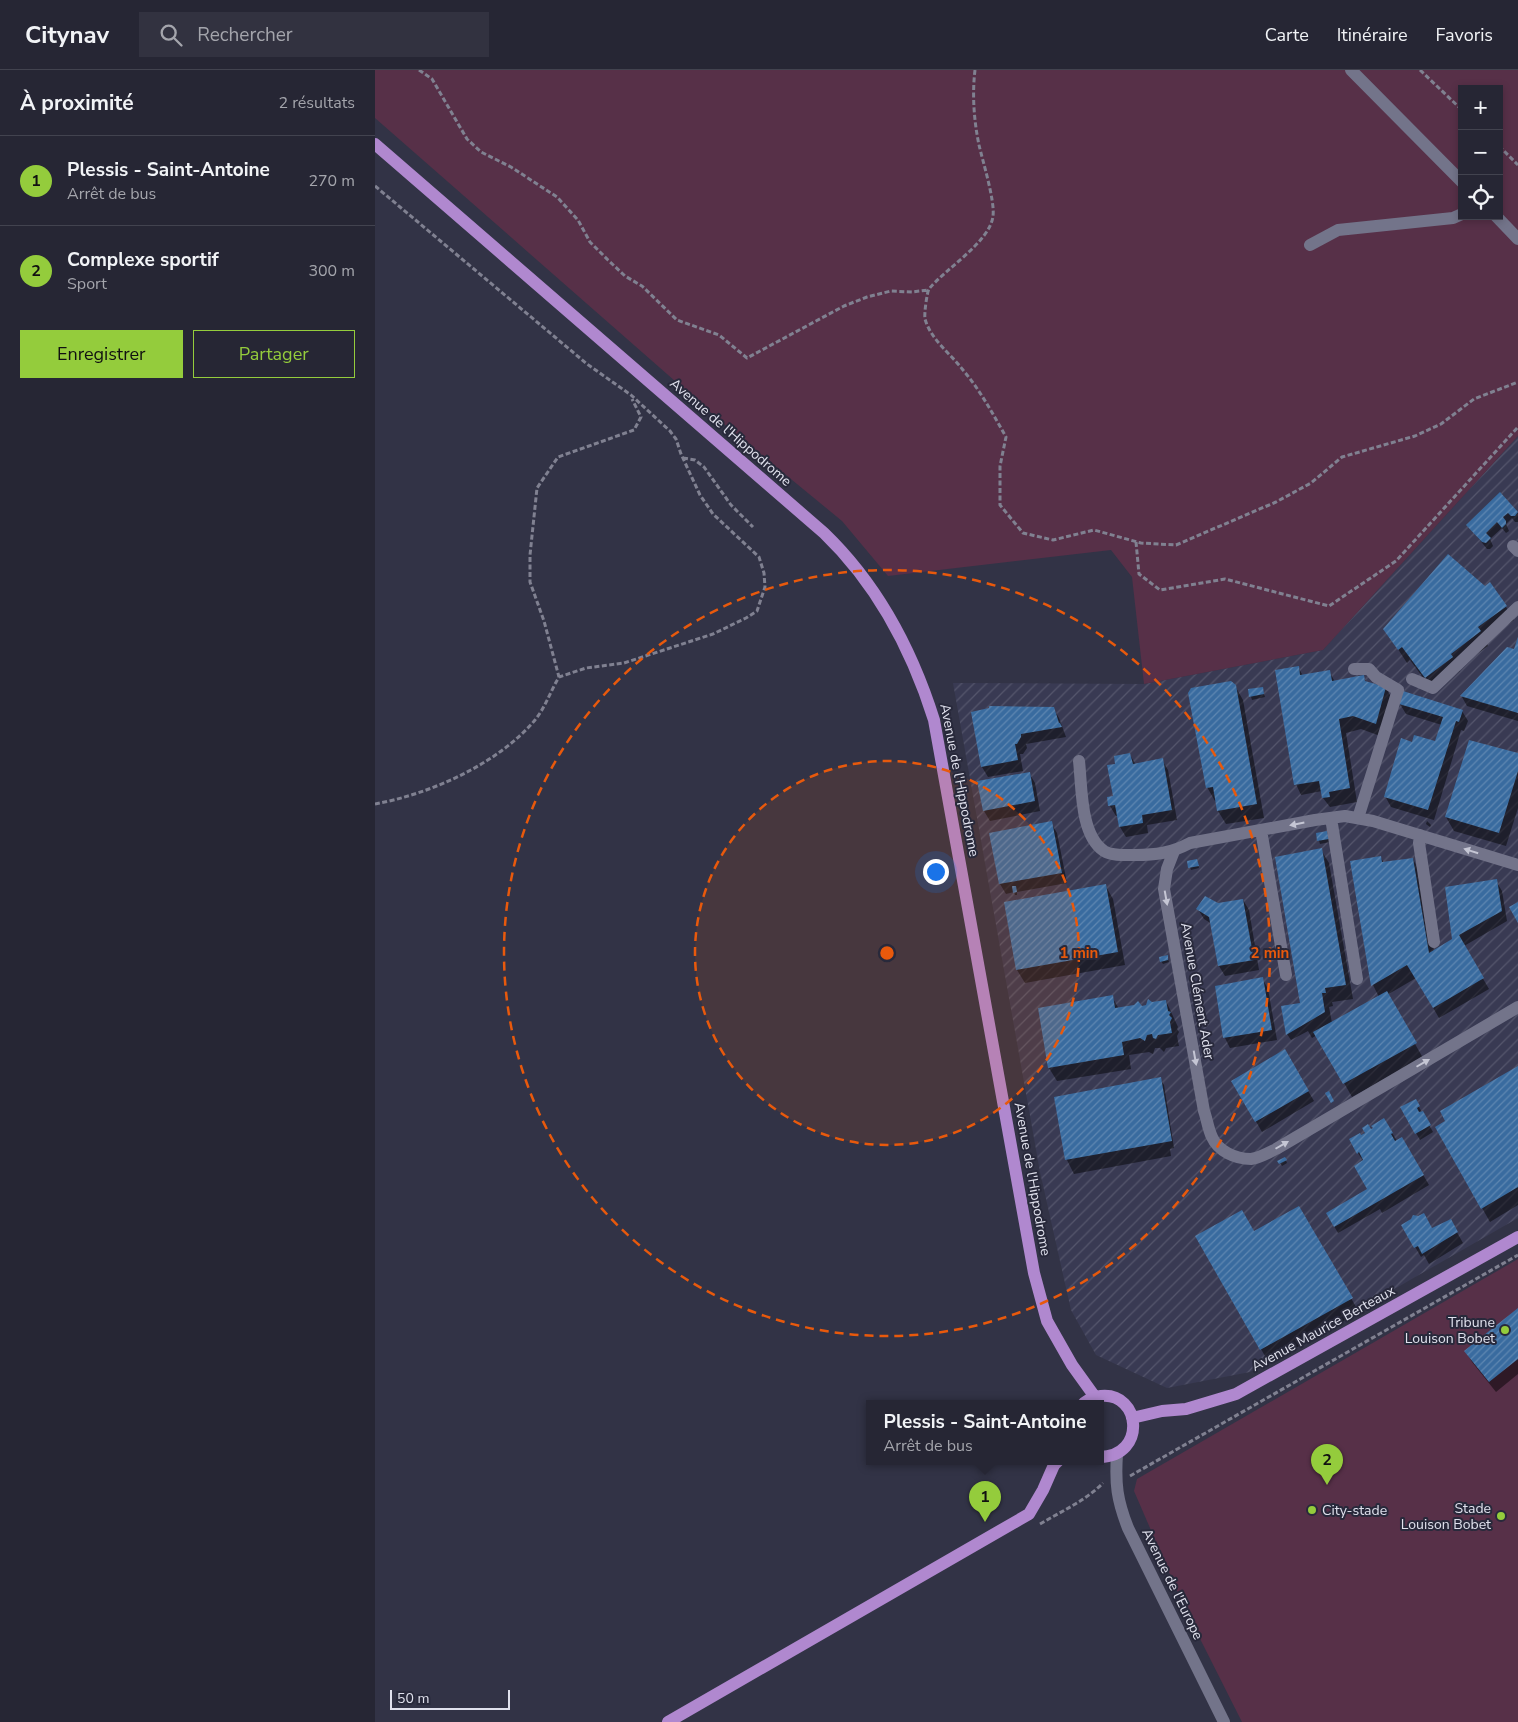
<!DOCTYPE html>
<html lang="fr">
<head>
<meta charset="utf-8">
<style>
  :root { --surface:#262634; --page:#323240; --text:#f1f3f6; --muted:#a4a5ac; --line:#42434f; --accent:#94cc3c }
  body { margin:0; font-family:"Nunito Sans",sans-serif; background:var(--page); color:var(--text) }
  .controls { position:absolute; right:15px; top:15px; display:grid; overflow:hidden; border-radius:0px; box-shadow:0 2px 8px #0003 }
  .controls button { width:45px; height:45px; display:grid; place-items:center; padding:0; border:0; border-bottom:1px solid var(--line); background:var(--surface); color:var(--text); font:25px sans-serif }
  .scale { position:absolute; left:15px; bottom:12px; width:120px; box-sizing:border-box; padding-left:5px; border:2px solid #e0e1ed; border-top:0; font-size:14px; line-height:18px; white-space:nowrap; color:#e0e1ed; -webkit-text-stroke:4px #28293b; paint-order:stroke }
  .you { position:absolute; left:560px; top:801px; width:18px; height:18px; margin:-12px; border:4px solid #fff; border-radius:50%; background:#1a73e8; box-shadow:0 0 0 8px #1a73e833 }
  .badge { display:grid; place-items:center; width:32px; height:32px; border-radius:50%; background:var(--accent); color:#111; font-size:16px; font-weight:700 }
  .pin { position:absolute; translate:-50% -41px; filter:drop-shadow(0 1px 2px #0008) }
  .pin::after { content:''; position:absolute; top:26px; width:18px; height:15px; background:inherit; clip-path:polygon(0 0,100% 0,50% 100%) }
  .popup { position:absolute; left:491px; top:1330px; width:238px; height:65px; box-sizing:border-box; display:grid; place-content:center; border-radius:0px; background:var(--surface); filter:drop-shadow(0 1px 4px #0005); font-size:16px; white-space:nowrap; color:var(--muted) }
  .popup b { font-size:19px; color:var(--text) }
  .popup::after { content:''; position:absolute; left:50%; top:100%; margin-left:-10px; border:10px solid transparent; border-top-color:var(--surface) }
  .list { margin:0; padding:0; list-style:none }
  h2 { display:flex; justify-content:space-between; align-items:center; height:65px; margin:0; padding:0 20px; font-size:21px }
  h2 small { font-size:16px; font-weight:400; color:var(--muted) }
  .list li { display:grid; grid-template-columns:32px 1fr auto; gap:15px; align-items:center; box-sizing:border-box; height:90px; padding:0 20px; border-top:1px solid var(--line) }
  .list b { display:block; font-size:19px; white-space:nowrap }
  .list p { margin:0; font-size:16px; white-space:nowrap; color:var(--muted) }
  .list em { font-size:16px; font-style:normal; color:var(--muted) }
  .actions { display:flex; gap:10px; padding:15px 20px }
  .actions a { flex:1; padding:11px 0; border:1px solid var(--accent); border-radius:0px; text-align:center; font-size:18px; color:var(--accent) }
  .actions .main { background:var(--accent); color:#111 }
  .icon { flex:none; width:28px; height:28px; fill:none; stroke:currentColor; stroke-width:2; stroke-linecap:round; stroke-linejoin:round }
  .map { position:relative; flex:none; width:1143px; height:1652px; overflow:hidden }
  header { display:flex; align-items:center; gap:30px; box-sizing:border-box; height:70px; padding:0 25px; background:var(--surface); border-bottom:1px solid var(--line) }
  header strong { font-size:24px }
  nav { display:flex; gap:28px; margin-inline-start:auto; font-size:18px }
  .search { width:350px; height:45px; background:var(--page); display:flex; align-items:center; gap:12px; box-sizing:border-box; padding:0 18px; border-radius:0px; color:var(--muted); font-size:19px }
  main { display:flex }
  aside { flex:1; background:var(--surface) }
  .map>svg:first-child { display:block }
  .industrial { fill:url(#industrial-furrows) }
  .green { fill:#573048; fill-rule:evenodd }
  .shadow { fill:#0007 }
  .building { fill:url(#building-hatch) }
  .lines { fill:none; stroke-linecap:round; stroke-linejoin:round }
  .path { stroke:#808191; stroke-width:3; stroke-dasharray:5 2.5; stroke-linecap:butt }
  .minor { stroke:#73748a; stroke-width:12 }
  .major { stroke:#b088cf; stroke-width:12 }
  .oneway { fill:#c5c6d4 }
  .ring { fill:none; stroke:#e8590c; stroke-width:2.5; stroke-dasharray:9 6 }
  .poi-dot { fill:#94cc3c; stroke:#28293b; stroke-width:2 }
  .labels { text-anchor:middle; stroke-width:4; stroke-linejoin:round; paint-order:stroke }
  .street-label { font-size:14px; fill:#e0e1ed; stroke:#28293b }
  .poi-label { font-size:14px; fill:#e0e1ed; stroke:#28293b; text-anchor:end }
  .centre { fill:#e8590c; stroke:#28293b; stroke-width:2.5 }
  .ring-label { font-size:15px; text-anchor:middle; font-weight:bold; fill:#e8590c; stroke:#28293b; stroke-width:4; stroke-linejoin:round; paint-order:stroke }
</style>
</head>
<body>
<header>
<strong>Citynav</strong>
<div class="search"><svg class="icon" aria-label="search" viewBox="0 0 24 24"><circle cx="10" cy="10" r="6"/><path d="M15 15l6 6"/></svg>Rechercher</div>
<nav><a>Carte</a><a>Itinéraire</a><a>Favoris</a></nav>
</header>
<main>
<aside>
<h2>À proximité<small>2 résultats</small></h2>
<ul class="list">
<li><span class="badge">1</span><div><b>Plessis - Saint-Antoine</b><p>Arrêt de bus</p></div><em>270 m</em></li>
<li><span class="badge">2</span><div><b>Complexe sportif</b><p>Sport</p></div><em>300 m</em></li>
</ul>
<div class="actions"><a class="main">Enregistrer</a><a>Partager</a></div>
</aside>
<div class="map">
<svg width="1143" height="1652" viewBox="0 0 1143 1652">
  <defs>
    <pattern id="industrial-furrows" width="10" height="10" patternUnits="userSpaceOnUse" patternTransform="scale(1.25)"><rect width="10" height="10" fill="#393a53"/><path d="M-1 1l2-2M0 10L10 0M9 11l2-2" fill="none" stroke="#55566c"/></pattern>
    <pattern id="building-hatch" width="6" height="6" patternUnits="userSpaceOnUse" patternTransform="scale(1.25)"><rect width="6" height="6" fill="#396b9f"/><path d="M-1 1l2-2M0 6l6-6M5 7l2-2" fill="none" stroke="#5f87b1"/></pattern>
  </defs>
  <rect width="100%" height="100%" fill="#323346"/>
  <path class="industrial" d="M1143,366V1148L875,1302L792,1318L721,1285L696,1240L665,1102L578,613L769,614L948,580Z"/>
  <path class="green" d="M0,0H1143V366L948,580L769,614L757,507L736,480L513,506L467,451L349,354L0,48ZM1087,19H1124V146H1087Z
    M1143,1189V1652H867L810,1539L759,1421L762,1409Z"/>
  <path class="shadow" d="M1125,424L1143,443V452H1140L1137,448L1131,454L1134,461L1131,463L1127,458L1115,469L1118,476L1115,479H1112L1093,455Z
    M1131,537L1139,550L1111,571L1113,576L1083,598L1085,601L1058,621L1035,590L1032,593L1010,559Z
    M1143,570V651L1092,636L1087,627L1132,578L1140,580Z
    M923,597L928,606L954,601L960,612L988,607L992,613L1011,618L1019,632L1008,667L986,659L971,663L982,732L955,737L948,728L947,721L926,725L921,714Z
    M860,616L868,630L889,748L851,754L843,741L842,731H840L832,717Z
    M887,618L890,627L877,630L874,620Z
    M1025,634L1087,641L1093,651L1089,661L1086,660L1059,750L1016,737L1010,726L1038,673L1060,672L1067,655L1031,644Z
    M678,638L684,648L691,667L651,674L652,678L648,684H645L648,701L613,707L607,697L598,643Z
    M1095,671L1143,684V738L1131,776L1079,761L1071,747Z
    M755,685L761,695L787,690L793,700L802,750L772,755L773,763L751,767L745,757L743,746H741L735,736L739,727L742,695Z
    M654,703L660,713L665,741L615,751L609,741Z
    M1052,751L1056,755L1055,757L1051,754Z
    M676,753L682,763L692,813L642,822V825H640L639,822L631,824L625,814Z
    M952,762L955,772L945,774L942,764Z
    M946,780L954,793L978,929L957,932L958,936L954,937L957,953L1004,927L998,915L977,792L1006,788L1009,793L1038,789L1045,803L1059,881L1079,870L1121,811L1127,821L1132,851L1089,876L1114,919L1064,948L1041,908L1012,925L1048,988L977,1027L942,965L937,968L933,961L916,970L912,964L926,934Z
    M822,791L824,798L816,800L815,797Z
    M730,815L738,829L750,895L650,913L642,900Z
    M868,830L874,840L884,900L850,906L844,896L837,854L829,849L823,839Z
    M792,886L794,892L788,894L786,891Z
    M887,908L893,919L902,970L855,978L850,968L841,917Z
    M737,927L744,939L766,937L791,931L803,957L802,959L804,962L802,966L804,976L791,978L789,982L785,978H780L778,984L774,982L754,985L756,999L682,1011L674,998Z
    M909,980L939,1031L887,1062L858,1011Z
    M1143,997V1135L1115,1152L1062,1058Z
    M785,1009L789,1015L799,1078L795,1079L796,1086L699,1104L692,1090L680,1028Z
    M1040,1030L1058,1062L1045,1070L1027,1038Z
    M1009,1050L1022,1071L1027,1068L1054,1115L1007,1143L1005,1139L963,1163L952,1144L994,1120L988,1091L975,1070L995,1061Z
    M910,1088L912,1093L907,1096L904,1091Z
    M924,1138L984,1242L894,1293L821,1166L879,1163Z
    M1075,1150L1088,1173L1054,1194L1049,1185L1046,1187L1028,1156L1057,1160Z
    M1143,1240V1304L1121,1322L1097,1292L1091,1282Z"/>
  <path class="building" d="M1125,422L1143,442L1140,446H1136L1133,443L1128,447L1131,451V454L1127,458L1122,452L1111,463L1116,468L1111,473L1107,472L1091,455Z
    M1073,484L1110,516L1115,512L1132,536L1103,557L1106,561L1076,584L1078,587L1050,608L1027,577L1023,580L1008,559Z
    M1143,567V643L1085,626L1132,577L1139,579Z
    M924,596L925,605L955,600L957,611L989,605L990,611L1011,617L1001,654L978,646L964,649L975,718L954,722L955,727L947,728L944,711L919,715L900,600Z
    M856,611L861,615L882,734L842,741L838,717L831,718L813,623L816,618Z
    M888,617L889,624L874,627L873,619Z
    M1028,621L1088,640L1084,652L1081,651L1053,740L1009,727L1026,668L1037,672L1039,665L1060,671L1068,647L1024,634Z
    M614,636L679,637L684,653H685L687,657L646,664V667L642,674H640L643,690L606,697L596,642L614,638Z
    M1094,670L1143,683V701L1124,763L1070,747Z
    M755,683L758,694L788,688L797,740L767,745L768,753L744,757L740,735L733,736L732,727L738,726L732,695L740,694L739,686Z
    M655,702L660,731L608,741L602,711Z
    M677,751L687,803L624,814L614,763Z
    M952,761L954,769L942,771L941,763Z
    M947,778L971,915L950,918L951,923H947L950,942L911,965L906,936L925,933L900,787Z
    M1006,786L1007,792L1038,788L1054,883L1077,869L1070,817L1122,809L1127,841L1084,865L1109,908L1058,938L1032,895L996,916L975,791Z
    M822,789L824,796L813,798L812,791Z
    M731,814L743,882L641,900L629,832Z
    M637,816H641L642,822L638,823Z
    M830,826L843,833L868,829L879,890L843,896L834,847L821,839Z
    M1143,832V853L1134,837Z
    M793,885V890L785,892L784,887Z
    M888,907L897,960L848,968L840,916Z
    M1012,921L1042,973L968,1014L938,962Z
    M738,925L740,938L759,935L763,931L767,936L771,935L773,929L777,932L791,930L793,941L796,942L794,945L797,948L795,952L797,963L783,965L781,969L778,968L777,964L772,965L770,971L765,968L747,972L749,985L673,998L663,938Z
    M910,979L934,1021L880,1052L856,1011Z
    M1143,996V1117L1106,1139L1060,1057L1070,1051L1065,1041Z
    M786,1007L797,1071L690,1090L679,1027Z
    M954,1021L959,1031L956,1033L950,1023Z
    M1041,1029L1045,1036L1042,1038L1044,1042L1048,1041L1056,1055L1040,1064L1025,1037Z
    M1009,1048L1018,1063L1016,1064L1020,1071L1027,1067L1049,1105L959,1157L951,1143L992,1119L979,1096L988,1090L984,1082L982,1084L974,1069L985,1063L986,1065L990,1063L987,1058L993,1054L996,1059L998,1058L996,1056Z
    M910,1087L912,1090L904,1094L902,1091Z
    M924,1136L978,1228L885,1280L820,1166L867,1140L879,1161Z
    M1049,1143L1057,1158L1076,1149L1083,1162L1047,1184L1043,1176L1039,1178L1026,1155L1036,1149L1038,1145L1043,1146Z
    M1143,1238V1289L1114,1312L1089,1281Z"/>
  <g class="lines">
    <path class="path" d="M44,0L57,9L92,69L106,82L136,97L182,127L203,150L215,172L233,190L250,206L267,216L302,250L344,265L372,288L469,236L492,227L516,221L537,222L553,220
      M600,0C597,25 599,51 604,75C608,92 620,131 618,146C615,172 570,199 554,219C552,222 549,244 550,249C556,270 575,283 588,300C605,320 618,344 631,367L625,396V435L648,463L678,470L719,460L766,473L801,475L901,432L936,413L967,387L1040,366L1066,354L1099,329L1143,312
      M1045,0L1087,40
      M1124,76L1143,95
      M0,116L212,294L256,325L295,361L301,369L306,384L325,425L338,444L384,487L389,503L390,517L382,541L371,548L338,564L249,593L211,598L184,607
      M308,388L320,390L329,397L356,435L378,457
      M761,472L764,504L785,520L850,509L954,536L1021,491L1143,357
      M0,734C55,724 123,694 160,650C170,638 176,620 184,607L169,551L155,512V485L162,418L183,387L259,360L266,347L257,329
      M755,1406L1143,1185
      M665,1454C687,1441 710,1431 728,1413"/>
    <path class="minor" d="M976,0L1087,112
      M1121,146L1143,169
      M935,175L963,160L1078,148L1087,144
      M1138,476L1143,481
      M979,599H994L1001,607L1023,620L983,748
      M1037,609L1058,618L1143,537
      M704,691C707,717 705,765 729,781C737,786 751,785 760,785C781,785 796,783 815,773L940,750L970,746L998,751L1143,795
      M956,748L982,909
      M886,760L911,905
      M1045,765L1044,773L1059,872
      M799,781L792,799L789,819L829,1041C832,1049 833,1059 837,1067C843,1081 860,1089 876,1089C884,1088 893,1083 901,1079L1143,937
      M742,1384C740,1414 742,1430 753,1458L849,1652"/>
    <path class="major" d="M0,74L449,463C502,514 537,580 559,650L659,1203L672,1251L697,1295L720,1327
      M709,1333C714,1329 720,1327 726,1326C766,1322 772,1386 725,1387
      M757,1348L787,1341L811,1339L861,1324L1143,1167
      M293,1652L654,1444L668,1420L679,1395L683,1391"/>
  </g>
  <defs><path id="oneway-solid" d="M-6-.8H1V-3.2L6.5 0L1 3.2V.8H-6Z" transform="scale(1.25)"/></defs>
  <g class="oneway">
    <use href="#oneway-solid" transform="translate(922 754) rotate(169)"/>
    <use href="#oneway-solid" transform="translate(1096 781) rotate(-163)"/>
    <use href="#oneway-solid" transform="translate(791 828) rotate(80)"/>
    <use href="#oneway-solid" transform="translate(820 988) rotate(80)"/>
    <use href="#oneway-solid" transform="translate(1048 993) rotate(-30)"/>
    <use href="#oneway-solid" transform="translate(907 1075) rotate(-30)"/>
  </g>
  <circle cx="512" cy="883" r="192" fill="#e8590c" fill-opacity=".12"/>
  <g class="ring">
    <circle cx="512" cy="883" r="192"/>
    <circle cx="512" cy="883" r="383"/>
  </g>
  <g class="poi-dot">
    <circle cx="1130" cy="1260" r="5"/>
    <circle cx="937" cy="1440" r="5"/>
    <circle cx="1126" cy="1446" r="5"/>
  </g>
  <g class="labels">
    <g class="street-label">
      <text transform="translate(356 362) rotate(41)" y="5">Avenue de l'Hippodrome</text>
      <text transform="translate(585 710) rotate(79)" y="5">Avenue de l'Hippodrome</text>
      <text transform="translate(823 921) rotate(80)" y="5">Avenue Clément Ader</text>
      <text transform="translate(658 1109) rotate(80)" y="5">Avenue de l'Hippodrome</text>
      <text transform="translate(948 1258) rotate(-29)" y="5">Avenue Maurice Berteaux</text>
      <text transform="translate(798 1514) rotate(64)" y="5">Avenue de l'Europe</text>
    </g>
    <g class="poi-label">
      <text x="1120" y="1257">Tribune<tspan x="1120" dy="16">Louison Bobet</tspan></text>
      <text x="1116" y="1443">Stade<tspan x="1116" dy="16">Louison Bobet</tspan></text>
      <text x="947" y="1445" text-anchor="start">City-stade</text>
    </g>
  </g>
  <circle cx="512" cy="883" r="8" class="centre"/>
  <g class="ring-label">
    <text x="704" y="888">1 min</text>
    <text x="895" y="888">2 min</text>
  </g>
</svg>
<div class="controls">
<button>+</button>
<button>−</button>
<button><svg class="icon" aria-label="locate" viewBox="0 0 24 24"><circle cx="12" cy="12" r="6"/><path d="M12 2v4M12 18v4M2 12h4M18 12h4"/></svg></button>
</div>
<div class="scale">50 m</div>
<div class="you"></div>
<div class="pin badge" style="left:610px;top:1452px">1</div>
<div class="popup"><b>Plessis - Saint-Antoine</b>Arrêt de bus</div>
<div class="pin badge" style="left:952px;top:1415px">2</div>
</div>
</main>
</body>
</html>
